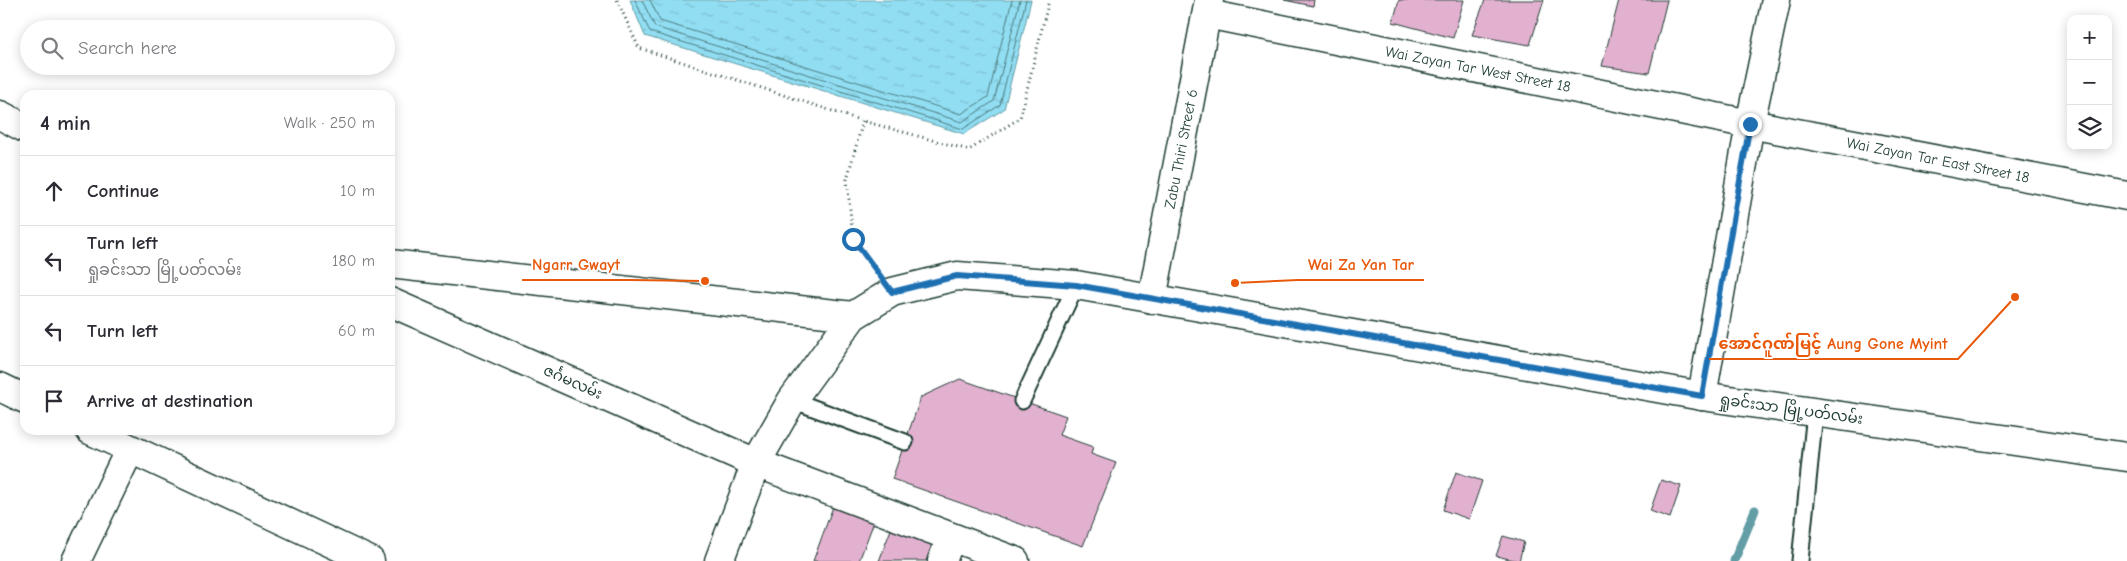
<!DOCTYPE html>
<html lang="en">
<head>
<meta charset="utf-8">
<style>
  :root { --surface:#fff; --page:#f7f7f7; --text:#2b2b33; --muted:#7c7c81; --line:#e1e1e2 }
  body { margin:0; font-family:"Comic Neue","Noto Sans Myanmar",sans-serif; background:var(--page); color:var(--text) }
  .controls { position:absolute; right:15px; top:15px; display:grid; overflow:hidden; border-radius:10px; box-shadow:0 2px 12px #0003 }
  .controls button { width:45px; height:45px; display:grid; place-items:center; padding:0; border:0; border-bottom:1px solid var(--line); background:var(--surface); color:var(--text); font:25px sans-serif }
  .stop { position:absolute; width:15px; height:15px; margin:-11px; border:4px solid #1f6fb2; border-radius:50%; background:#fff }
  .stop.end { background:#1f6fb2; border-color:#fff; box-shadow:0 1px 5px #0008 }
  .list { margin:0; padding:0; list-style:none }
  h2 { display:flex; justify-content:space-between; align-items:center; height:65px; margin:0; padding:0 20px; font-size:21px }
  h2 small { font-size:16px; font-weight:400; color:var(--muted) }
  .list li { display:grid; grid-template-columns:32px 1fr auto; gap:15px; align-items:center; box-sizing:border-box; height:70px; padding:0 20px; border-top:1px solid var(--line) }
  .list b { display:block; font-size:19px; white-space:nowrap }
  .list p { margin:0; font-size:16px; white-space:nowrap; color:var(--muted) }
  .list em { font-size:16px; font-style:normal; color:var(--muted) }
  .icon { flex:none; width:28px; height:28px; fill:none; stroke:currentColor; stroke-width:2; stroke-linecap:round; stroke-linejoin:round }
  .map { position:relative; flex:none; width:2127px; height:561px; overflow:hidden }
  .search { position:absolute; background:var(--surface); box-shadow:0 2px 12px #0003; left:20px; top:20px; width:375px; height:55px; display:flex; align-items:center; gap:12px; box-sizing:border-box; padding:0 18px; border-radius:28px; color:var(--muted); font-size:19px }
  .panel { position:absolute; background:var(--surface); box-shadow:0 2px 12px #0003; left:20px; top:90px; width:375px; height:345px; border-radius:15px }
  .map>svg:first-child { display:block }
  .water { fill:url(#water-ripples); stroke:#639da6 }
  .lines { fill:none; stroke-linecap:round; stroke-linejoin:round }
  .shore { stroke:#4d7d80; stroke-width:1 }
  .stream { stroke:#639da6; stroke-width:9 }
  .building { fill:#e3b1d0; stroke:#1f3d34 }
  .service-casing { stroke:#1f3d34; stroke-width:19 }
  .minor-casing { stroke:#1f3d34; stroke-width:31 }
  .tertiary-casing { stroke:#1f3d34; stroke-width:31 }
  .primary-casing { stroke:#1f3d34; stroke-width:31 }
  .path { stroke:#1f3d34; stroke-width:3; stroke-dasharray:1 4; stroke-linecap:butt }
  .service { stroke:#fff; stroke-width:15 }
  .minor { stroke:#fff; stroke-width:28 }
  .tertiary { stroke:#fff; stroke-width:28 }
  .primary { stroke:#fff; stroke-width:28 }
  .route { stroke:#1f6fb2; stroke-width:6 }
  .labels { text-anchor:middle; stroke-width:4; stroke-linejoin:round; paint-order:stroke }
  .street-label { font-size:15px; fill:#1f3d34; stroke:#fff }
  .leader { fill:none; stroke:#e8590c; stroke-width:2 }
  .callout-dot { fill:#e8590c; stroke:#fff; stroke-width:2 }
  .callout-label { font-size:16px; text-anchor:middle; font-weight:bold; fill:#e8590c; stroke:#fff; stroke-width:4; stroke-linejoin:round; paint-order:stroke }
</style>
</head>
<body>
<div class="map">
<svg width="2127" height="561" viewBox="0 0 2127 561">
  <defs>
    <pattern id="water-ripples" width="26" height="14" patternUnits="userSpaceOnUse" patternTransform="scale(1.25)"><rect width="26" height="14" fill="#91ddf2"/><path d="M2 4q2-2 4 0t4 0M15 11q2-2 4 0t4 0" fill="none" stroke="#7dbfd0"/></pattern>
  </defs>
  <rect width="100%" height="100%" fill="#fff"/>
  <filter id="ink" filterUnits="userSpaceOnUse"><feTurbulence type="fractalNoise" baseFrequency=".02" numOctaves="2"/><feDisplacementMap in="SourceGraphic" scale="10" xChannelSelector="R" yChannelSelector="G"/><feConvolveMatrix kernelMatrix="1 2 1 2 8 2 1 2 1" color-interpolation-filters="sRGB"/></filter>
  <g filter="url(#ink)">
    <path class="water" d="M630,0H1031L1004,109L964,134L645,36Z"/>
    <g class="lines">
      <path class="shore" d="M635,0L650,32L963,129L1000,105L1026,0
        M642,0L655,27L962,122L994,101L1020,0
        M650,0L660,21L961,114L988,97L1012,0"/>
      <path class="stream" d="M1734,561L1755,510"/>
    </g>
    <path class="building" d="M1284,0H1314L1313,6Z
      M1399,0H1464L1453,38L1393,22Z
      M1485,0H1544L1530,45L1472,35Z
      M1619,0H1667L1649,73L1602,66Z
      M960,379L1066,416L1059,435L1093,447L1091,454L1116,463L1083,546L892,479L921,397Z
      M1456,472L1482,481L1469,519L1443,510Z
      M1661,480L1681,486L1670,518L1650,511Z
      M834,504L875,519L859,561H813Z
      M893,524L934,539L926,561H879Z
      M1503,536L1524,542L1519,561L1496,556Z"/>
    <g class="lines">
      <defs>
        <path id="service" d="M792,400L905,442
          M1022,401L1076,285
          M1800,561L1815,412"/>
        <path id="minor" d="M1207,14L1750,124L2127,196
          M1152,299L1209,0
          M0,387L25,399
          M1702,396L1750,124L1776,0
          M90,430L370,561
          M756,463L1015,561
          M76,561L130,449
          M942,561L951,537"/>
        <path id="tertiary" d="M0,115L25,128
          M390,302L756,463"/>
        <path id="primary" d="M390,264L853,316
          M719,561L756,463L792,400L853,316L892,292L957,276L1076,285L1702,396L2127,457"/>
      </defs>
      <use href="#service" class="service-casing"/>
      <use href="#minor" class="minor-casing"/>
      <use href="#tertiary" class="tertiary-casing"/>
      <use href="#primary" class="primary-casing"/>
      <path class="path" d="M617,0L639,48L863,121L969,150L1020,118L1049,0
        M863,121L847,179L853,239L875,268"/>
      <use href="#service" class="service"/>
      <use href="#minor" class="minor"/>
      <use href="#tertiary" class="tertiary"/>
      <use href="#primary" class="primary"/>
    </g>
  </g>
  <g class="lines" filter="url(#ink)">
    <path class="route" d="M853,239L892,292L957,276L1076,285L1702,396L1750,124"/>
  </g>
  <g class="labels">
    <g class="street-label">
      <text transform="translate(1478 69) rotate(11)" y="5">Wai Zayan Tar West Street 18</text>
      <text transform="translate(1181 149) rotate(-79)" y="5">Zabu Thiri Street 6</text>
      <text transform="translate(1938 160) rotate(11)" y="5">Wai Zayan Tar East Street 18</text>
      <text transform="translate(573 382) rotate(24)" y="5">ဇင်္ဂမလမ်း</text>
      <text transform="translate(1791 409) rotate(8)" y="5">ရှုခင်းသာ မြို့ပတ်လမ်း</text>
    </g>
  </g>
  <path class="leader" d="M1235 283L1298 280H1424M705 281L630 280H522M2015 297L1958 359H1709"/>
  <g class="callout-dot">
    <circle cx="1235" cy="283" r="5"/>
    <circle cx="705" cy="281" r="5"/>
    <circle cx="2015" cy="297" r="5"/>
  </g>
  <g class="callout-label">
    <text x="1361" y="270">Wai Za Yan Tar</text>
    <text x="576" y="270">Ngarr Gwayt</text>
    <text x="1833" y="349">အောင်ဂူဏ်မြင့် Aung Gone Myint</text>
  </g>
</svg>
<div class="controls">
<button>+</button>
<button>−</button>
<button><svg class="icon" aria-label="layers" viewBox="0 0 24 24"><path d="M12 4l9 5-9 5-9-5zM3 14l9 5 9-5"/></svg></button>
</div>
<div class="stop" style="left:853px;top:239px"></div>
<div class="stop end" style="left:1750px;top:124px"></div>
<div class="search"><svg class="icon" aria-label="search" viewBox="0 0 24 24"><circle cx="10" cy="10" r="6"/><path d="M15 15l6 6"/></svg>Search here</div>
<section class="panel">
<h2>4 min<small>Walk · 250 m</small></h2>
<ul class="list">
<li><svg class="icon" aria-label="ahead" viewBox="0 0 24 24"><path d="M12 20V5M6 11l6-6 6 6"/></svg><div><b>Continue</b></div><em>10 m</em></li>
<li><svg class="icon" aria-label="left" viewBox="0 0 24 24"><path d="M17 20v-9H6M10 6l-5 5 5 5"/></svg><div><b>Turn left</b><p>ရှုခင်းသာ မြို့ပတ်လမ်း</p></div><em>180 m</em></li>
<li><svg class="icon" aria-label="left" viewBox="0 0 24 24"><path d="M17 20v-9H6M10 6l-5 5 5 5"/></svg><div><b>Turn left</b></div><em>60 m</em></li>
<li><svg class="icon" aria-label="arrive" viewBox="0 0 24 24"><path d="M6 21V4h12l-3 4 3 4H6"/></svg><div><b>Arrive at destination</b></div></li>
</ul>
</section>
</div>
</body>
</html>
